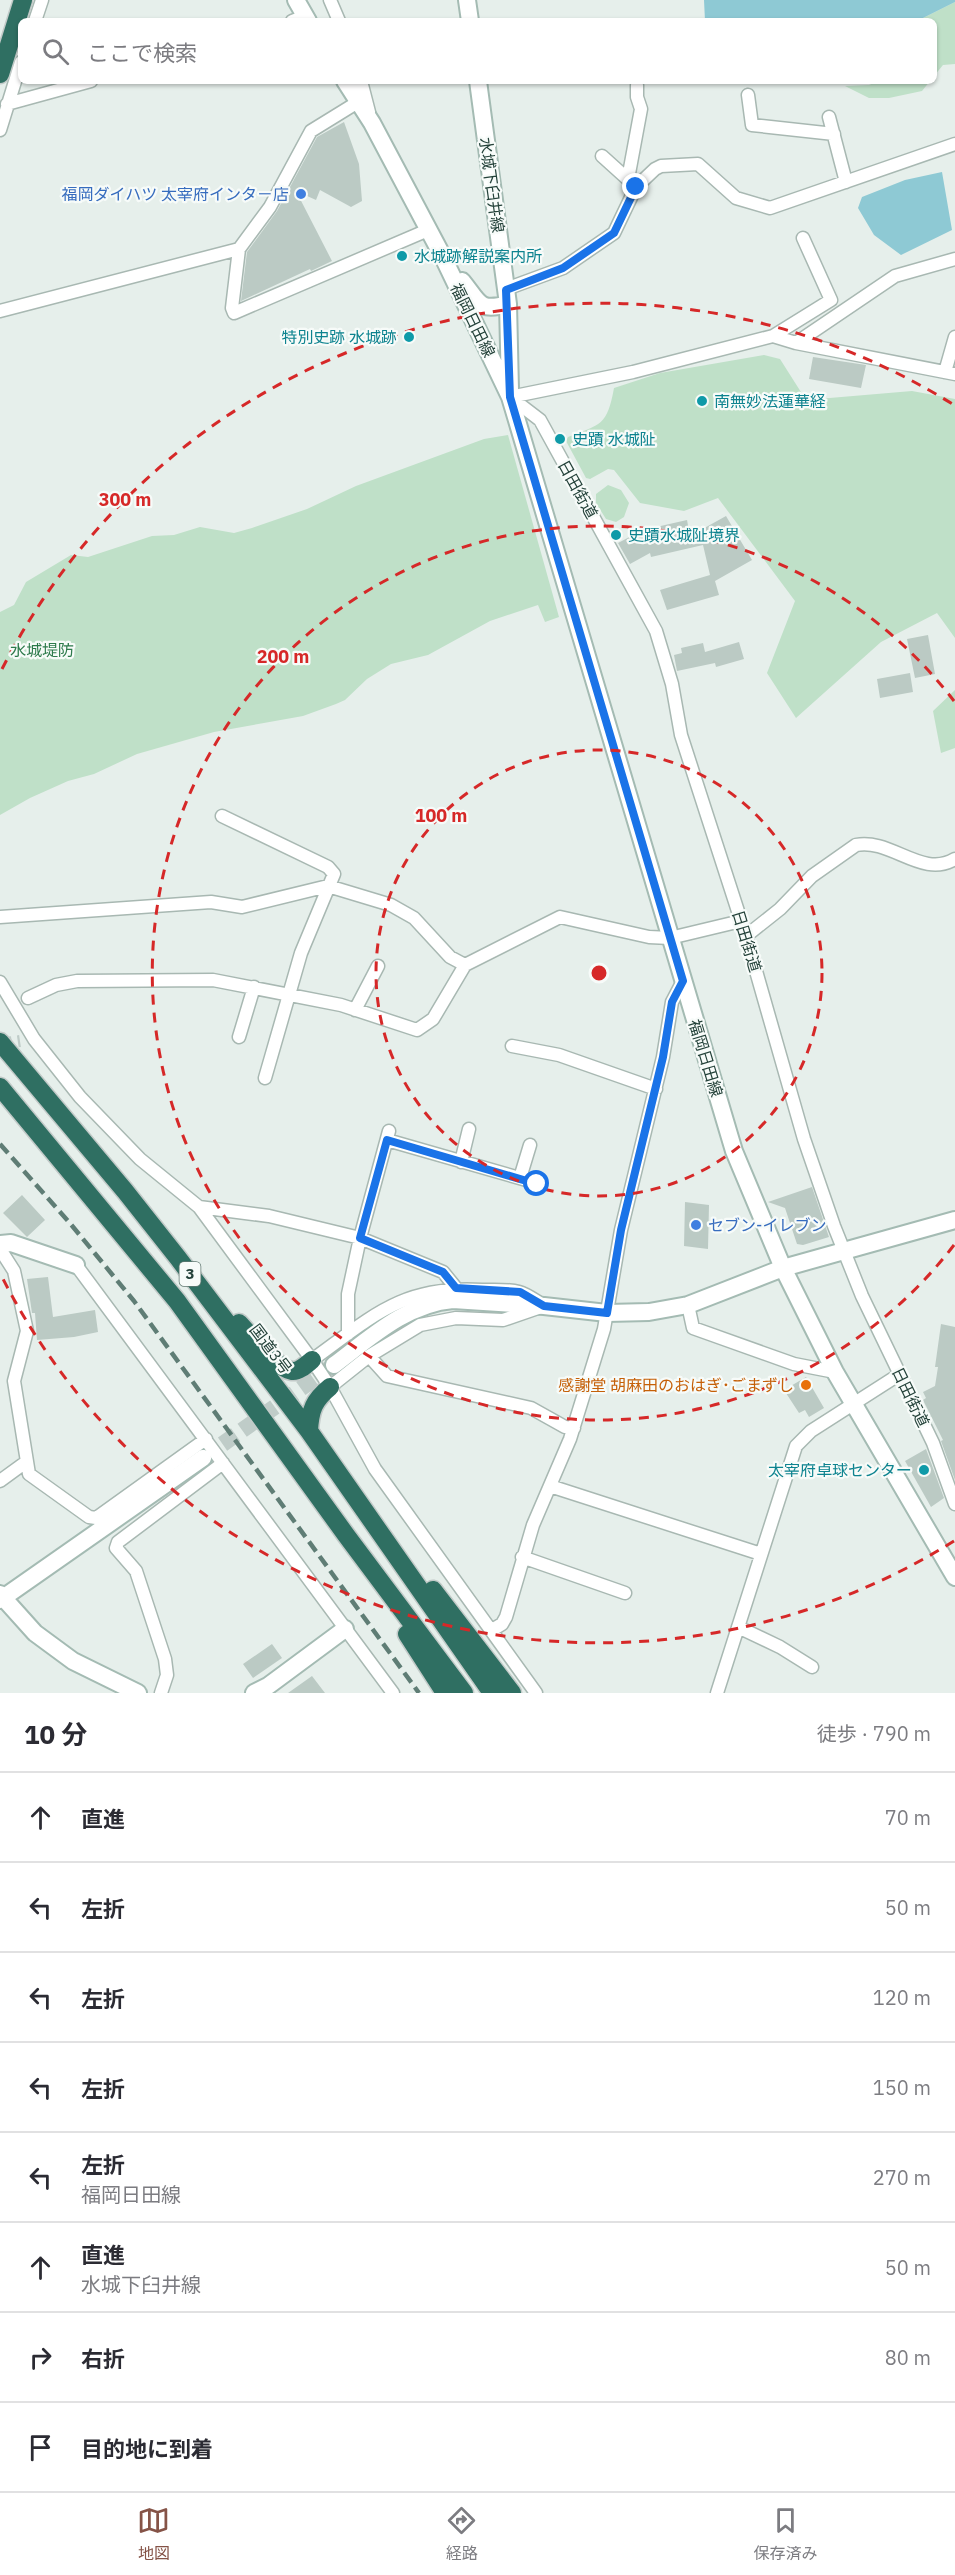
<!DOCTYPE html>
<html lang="ja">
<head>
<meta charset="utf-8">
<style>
  :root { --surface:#fff; --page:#f2f2f3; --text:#2b2b33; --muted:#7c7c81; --line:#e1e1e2; --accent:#855347 }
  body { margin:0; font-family:"IBM Plex Sans","Noto Sans JP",sans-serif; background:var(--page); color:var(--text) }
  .stop { position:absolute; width:18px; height:18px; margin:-14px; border:4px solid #1a73e8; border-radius:50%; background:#fff }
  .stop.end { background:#1a73e8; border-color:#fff; box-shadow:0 2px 6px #0008 }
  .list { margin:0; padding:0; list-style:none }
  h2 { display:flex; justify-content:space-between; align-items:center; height:78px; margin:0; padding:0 24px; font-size:26px }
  h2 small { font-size:20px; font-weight:400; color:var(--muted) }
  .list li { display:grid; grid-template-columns:39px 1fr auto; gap:18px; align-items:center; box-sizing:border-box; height:90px; padding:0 24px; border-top:2px solid var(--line) }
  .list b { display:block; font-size:22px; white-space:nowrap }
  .list p { margin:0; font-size:20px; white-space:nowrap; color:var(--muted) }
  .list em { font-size:20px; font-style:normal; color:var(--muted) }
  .icon { flex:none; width:33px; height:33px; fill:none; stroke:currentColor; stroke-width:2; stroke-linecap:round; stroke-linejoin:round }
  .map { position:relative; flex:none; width:955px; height:1693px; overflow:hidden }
  .search { position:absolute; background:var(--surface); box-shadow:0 2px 4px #0004; left:18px; right:18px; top:18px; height:66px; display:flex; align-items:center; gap:15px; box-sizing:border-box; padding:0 21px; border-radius:9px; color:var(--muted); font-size:22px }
  .sheet { height:798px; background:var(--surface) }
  nav { display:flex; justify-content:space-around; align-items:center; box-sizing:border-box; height:84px; border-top:2px solid var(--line); background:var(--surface); font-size:16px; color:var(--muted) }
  nav a { display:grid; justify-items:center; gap:3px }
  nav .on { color:var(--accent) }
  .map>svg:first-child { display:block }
  .green { fill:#bfe0c8 }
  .water { fill:#8ec9d4 }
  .building { fill:#bbcac4 }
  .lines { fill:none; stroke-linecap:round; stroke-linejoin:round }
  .street-tunnel { stroke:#bfccc8; stroke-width:12; stroke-dasharray:12 6; stroke-linecap:butt }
  .secondary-tunnel { stroke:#bfccc8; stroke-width:16; stroke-dasharray:16 8; stroke-linecap:butt }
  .street-casing { stroke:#a8b8b2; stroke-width:15 }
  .secondary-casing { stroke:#a4bbb3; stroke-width:20 }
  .highway-casing { stroke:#c2cac8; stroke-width:21 }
  .street { stroke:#fff; stroke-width:12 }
  .secondary { stroke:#fff; stroke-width:16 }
  .highway { stroke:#2f6f62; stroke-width:18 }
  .rail { stroke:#5f7d75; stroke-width:4.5; stroke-dasharray:12 6; stroke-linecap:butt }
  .route { stroke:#1a73e8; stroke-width:8 }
  .ring { fill:none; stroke:#d62828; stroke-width:3; stroke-dasharray:10 8 }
  .shop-dot { fill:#3f7fe0; stroke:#f7fbf9; stroke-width:2 }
  .culture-dot { fill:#0f9aa8; stroke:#f7fbf9; stroke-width:2 }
  .food-dot { fill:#e8710a; stroke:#f7fbf9; stroke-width:2 }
  .labels { text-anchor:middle; stroke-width:4.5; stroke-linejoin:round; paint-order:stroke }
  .shield { fill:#f7fbf9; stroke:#637a73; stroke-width:1.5 }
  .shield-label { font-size:15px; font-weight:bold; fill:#24423a }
  .street-label { font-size:16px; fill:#24423a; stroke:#f7fbf9 }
  .shop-label { font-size:16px; fill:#366cbe; stroke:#f7fbf9; text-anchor:end }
  .culture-label { font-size:16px; fill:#0d838f; stroke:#f7fbf9; text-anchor:start }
  .park-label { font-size:16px; fill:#2d7a4b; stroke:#f7fbf9 }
  .food-label { font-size:16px; fill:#c56008; stroke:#f7fbf9; text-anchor:end }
  .centre { fill:#d62828; stroke:#f7fbf9; stroke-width:3 }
  .ring-label { font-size:18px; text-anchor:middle; font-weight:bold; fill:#d62828; stroke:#f7fbf9; stroke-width:4.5; stroke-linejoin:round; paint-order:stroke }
</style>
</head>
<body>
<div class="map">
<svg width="955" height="1693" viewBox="0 0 955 1693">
  <rect width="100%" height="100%" fill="#e6efeb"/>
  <path class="green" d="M955,2V64L943,65L934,76V21H917Z
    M878,81H930L922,91L889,98H869L845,86L869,85Z
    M764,355L780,359L806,400L912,391L955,399V638L937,613L881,642L796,718L767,673L795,601L718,498L684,511L640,503L614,470L608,469L590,479L586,478L566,441L568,437C601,424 607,426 614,388L660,373Z
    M508,435L559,617L545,622L538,605L490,621L428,655L391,664L367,679L345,700L336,704L303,716L214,732L137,754L94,774L68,781L30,798L0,815V612L14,605L26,582L71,555L88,557L152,536L174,535L200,527L234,533L252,528L307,509L356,486L484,439Z
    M608,485L621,490L629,503L624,517L616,522L606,519L596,503V494Z
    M955,690V748L941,753L933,711Z"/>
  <path class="water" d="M704,0H955V2L917,21H705Z
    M942,172L952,230L901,255L874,235L858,208L862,197L905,180Z"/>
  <path class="building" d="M344,122L359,164L362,201L351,207L320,190L316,200L296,191L332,261L311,271L310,269L241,301L247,252L277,211L317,137Z
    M813,357L866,365L861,388L809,379Z
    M726,516L752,560L715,581L719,595L667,610L660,590L710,575L703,545L651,557L650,553L630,564L618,543L643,530L687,520L690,536Z
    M928,635L935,674L915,678L907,639Z
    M739,642L744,659L716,667L715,663L677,671L674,655L682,653L681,648L703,643L705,652Z
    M910,673L913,692L880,698L877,679Z
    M812,1187L829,1237L803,1245L797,1244L785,1208L768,1202Z
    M22,1195L45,1220L27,1237L3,1213Z
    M685,1202L709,1205L708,1249L684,1246Z
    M48,1277L53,1317L95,1310L98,1332L74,1337L37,1340L35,1313H32L27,1279Z
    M941,1324L955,1327V1480L941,1441L943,1440L923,1400L926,1398L923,1392L935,1386L938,1367H935Z
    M806,1377L824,1408L809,1417L805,1410L799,1413L784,1390Z
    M926,1449L944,1498L931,1507L905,1461Z
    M272,1644L282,1658L253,1678L243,1664Z
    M312,1676L325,1693H288Z"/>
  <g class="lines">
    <path class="street-tunnel" d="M0,1044L20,1041"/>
    <path class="secondary-tunnel" d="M203,1458L334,1365"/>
    <defs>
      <path id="street" d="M330,0L339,21
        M35,21L42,0
        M292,21L305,16
        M361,81L369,112
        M748,95L752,125L834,134
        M7,104L91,81
        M829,117L846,182
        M0,130L21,62
        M602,156L633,184
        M628,179L641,109L637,97V85
        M239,249L232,308L234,313L428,230
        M506,289L563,268L614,233L636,187L655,169L661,166L698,164L736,198L770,208L955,144
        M0,311L239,249L270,207L311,131L358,102
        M773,336L831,300L803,238
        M796,343L895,276L955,259
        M945,372L955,337
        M510,397L540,420L656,631L672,684L681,735L746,936L804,1139L834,1226L862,1296L933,1443L955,1504
        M510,397L633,372L773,336L796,343L955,374
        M222,816L328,867L334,874L301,953L265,1078
        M0,917L211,902L242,907L328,886L391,905L414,918L450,957L465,965L560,917L649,937L670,938L741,921
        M746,936L780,909L812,876L856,845C891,838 922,879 955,859
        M0,982L34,1039L80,1097L140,1159L199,1207L312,1360L330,1387L375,1469L536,1693
        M28,998L56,985L77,981L213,980L341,1005L417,1030L433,1019L465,965
        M355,1010L378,966
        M239,1037L254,987
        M512,1046L559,1055L656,1089
        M387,1140L537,1183
        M461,1162L469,1129
        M520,1178L530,1145
        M199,1207L269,1216L360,1238L443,1272L456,1288
        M0,1249L14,1271L27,1331L14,1381L29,1474L89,1517L96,1518L206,1439
        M76,1265L393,1693
        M688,1305L693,1328L794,1364L835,1372
        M348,1334V1294L360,1238L389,1131
        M369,1356L387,1376L531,1408L565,1427L574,1428
        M312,1360C373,1316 403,1285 482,1290C494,1290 508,1289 519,1292C527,1294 536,1301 543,1305
        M330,1387L369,1356L420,1325L456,1318L503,1320L538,1308
        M0,1481L26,1462
        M550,1486L761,1554
        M522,1557L625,1593
        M738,1627L780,1647L812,1667
        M492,1630L502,1624L506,1617L533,1525L570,1439L604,1329L621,1230L663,1057L672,1002L683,981
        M161,1693L167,1675L165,1659L136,1571L116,1548L118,1542L223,1463
        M717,1693L796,1446L811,1431L900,1374"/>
      <path id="secondary" d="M296,0L308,21
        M467,0L470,21
        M345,81L372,123L443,257L510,397L734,1151L783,1268L835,1372L955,1577
        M478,81L508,304L510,390
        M462,281C480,303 478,312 508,304
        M0,1244L11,1243L76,1265
        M334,1365C370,1338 406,1304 453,1300L544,1306L607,1313L649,1312L688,1305L783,1268L955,1220
        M0,1594L35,1633L73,1661L138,1693
        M0,1600L203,1458
        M254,1693L268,1686L345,1629"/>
      <path id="highway" d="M0,74L23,0
        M0,1042L125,1191L178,1258L309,1431L492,1693
        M0,1087L177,1301L346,1535L464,1693
        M239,1323C250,1334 276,1369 292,1371C299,1372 307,1364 312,1360
        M309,1431C310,1410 314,1400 330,1387
        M433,1590L512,1693
        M407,1634L445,1693"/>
    </defs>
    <use href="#street" class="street-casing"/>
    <use href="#secondary" class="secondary-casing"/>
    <use href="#highway" class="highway-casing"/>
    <use href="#street" class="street"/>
    <use href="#secondary" class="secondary"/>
    <use href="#highway" class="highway"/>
    <path class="rail" d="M0,1144L69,1222L134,1301L419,1693"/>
  </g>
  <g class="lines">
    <path class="route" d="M537,1184L387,1140L360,1238L443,1272L456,1288L520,1292L544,1306L607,1313L621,1230L663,1057L672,1002L683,981L510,397L506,290L563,268L614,233L636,187"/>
  </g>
  <g class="ring">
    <circle cx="599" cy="973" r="223"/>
    <path d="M954 1245A447 447 0 1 1 954 701"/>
    <path d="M954 1541A670 670 0 0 1 2 1277M2 669A670 670 0 0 1 954 405"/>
  </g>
  <g class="shop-dot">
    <circle cx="301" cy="194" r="6"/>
    <circle cx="696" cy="1225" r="6"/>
  </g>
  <g class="culture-dot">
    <circle cx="402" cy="256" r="6"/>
    <circle cx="409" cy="337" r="6"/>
    <circle cx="702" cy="401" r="6"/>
    <circle cx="560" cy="439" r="6"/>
    <circle cx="616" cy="535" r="6"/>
    <circle cx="924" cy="1470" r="6"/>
  </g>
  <circle class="food-dot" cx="806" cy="1385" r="6"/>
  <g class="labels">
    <rect class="shield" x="179.5" y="1262" width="21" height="24" rx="4.5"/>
    <g class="shield-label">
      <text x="190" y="1279">3</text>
    </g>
    <g class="street-label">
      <text transform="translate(492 185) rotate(82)" y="6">水城下臼井線</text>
      <text transform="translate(473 320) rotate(64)" y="6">福岡日田線</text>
      <text transform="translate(578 489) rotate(61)" y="6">日田街道</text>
      <text transform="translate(747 941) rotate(73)" y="6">日田街道</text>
      <text transform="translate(706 1058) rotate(73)" y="6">福岡日田線</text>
      <text transform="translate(271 1349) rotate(53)" y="6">国道3号</text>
      <text transform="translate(911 1397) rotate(64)" y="6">日田街道</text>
    </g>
    <g class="shop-label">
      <text x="289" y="200">福岡ダイハツ 太宰府インタ－店</text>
      <text x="708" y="1231" text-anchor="start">セブン-イレブン</text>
    </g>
    <g class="culture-label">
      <text x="414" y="262">水城跡解説案内所</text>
      <text x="397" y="343" text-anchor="end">特別史跡 水城跡</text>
      <text x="714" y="407">南無妙法蓮華経</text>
      <text x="572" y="445">史蹟 水城阯</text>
      <text x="628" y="541">史蹟水城阯境界</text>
      <text x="912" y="1476" text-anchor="end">太宰府卓球センター</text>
    </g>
    <g class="park-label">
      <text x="42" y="656">水城堤防</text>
    </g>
    <g class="food-label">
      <text x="794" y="1391">感謝堂 胡麻田のおはぎ･ごまずし</text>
    </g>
  </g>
  <circle cx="599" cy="973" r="9" class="centre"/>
  <g class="ring-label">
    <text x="125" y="506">300 m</text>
    <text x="283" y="663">200 m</text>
    <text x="441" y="822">100 m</text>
  </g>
</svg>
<div class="stop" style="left:537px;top:1184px"></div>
<div class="stop end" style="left:636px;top:187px"></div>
<div class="search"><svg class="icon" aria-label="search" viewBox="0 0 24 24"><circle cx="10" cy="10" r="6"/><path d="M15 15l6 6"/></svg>ここで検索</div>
</div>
<section class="sheet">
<h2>10 分<small>徒歩 · 790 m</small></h2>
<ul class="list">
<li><svg class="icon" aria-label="ahead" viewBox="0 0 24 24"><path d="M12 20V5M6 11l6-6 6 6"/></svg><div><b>直進</b></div><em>70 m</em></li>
<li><svg class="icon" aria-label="left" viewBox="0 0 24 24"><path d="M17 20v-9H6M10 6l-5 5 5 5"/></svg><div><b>左折</b></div><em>50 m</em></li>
<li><svg class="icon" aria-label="left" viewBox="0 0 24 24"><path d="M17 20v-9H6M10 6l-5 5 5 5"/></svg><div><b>左折</b></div><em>120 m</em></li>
<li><svg class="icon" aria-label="left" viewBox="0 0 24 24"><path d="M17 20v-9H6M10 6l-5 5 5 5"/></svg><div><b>左折</b></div><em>150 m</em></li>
<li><svg class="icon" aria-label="left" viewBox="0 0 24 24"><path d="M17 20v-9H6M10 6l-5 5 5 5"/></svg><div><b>左折</b><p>福岡日田線</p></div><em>270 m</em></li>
<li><svg class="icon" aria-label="ahead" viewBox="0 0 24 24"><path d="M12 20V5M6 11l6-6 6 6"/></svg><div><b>直進</b><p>水城下臼井線</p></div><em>50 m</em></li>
<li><svg class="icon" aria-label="right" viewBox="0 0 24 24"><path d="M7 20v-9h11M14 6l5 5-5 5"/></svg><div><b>右折</b></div><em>80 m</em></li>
<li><svg class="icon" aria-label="arrive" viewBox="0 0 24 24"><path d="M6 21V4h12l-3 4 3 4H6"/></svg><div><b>目的地に到着</b></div></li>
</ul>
</section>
<nav>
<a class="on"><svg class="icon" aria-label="map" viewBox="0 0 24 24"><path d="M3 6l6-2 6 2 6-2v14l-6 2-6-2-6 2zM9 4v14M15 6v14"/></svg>地図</a>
<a><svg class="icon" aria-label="directions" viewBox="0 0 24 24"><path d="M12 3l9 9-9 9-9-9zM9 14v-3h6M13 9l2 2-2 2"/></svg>経路</a>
<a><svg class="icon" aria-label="saved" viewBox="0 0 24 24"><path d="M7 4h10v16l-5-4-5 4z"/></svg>保存済み</a>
</nav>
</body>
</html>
